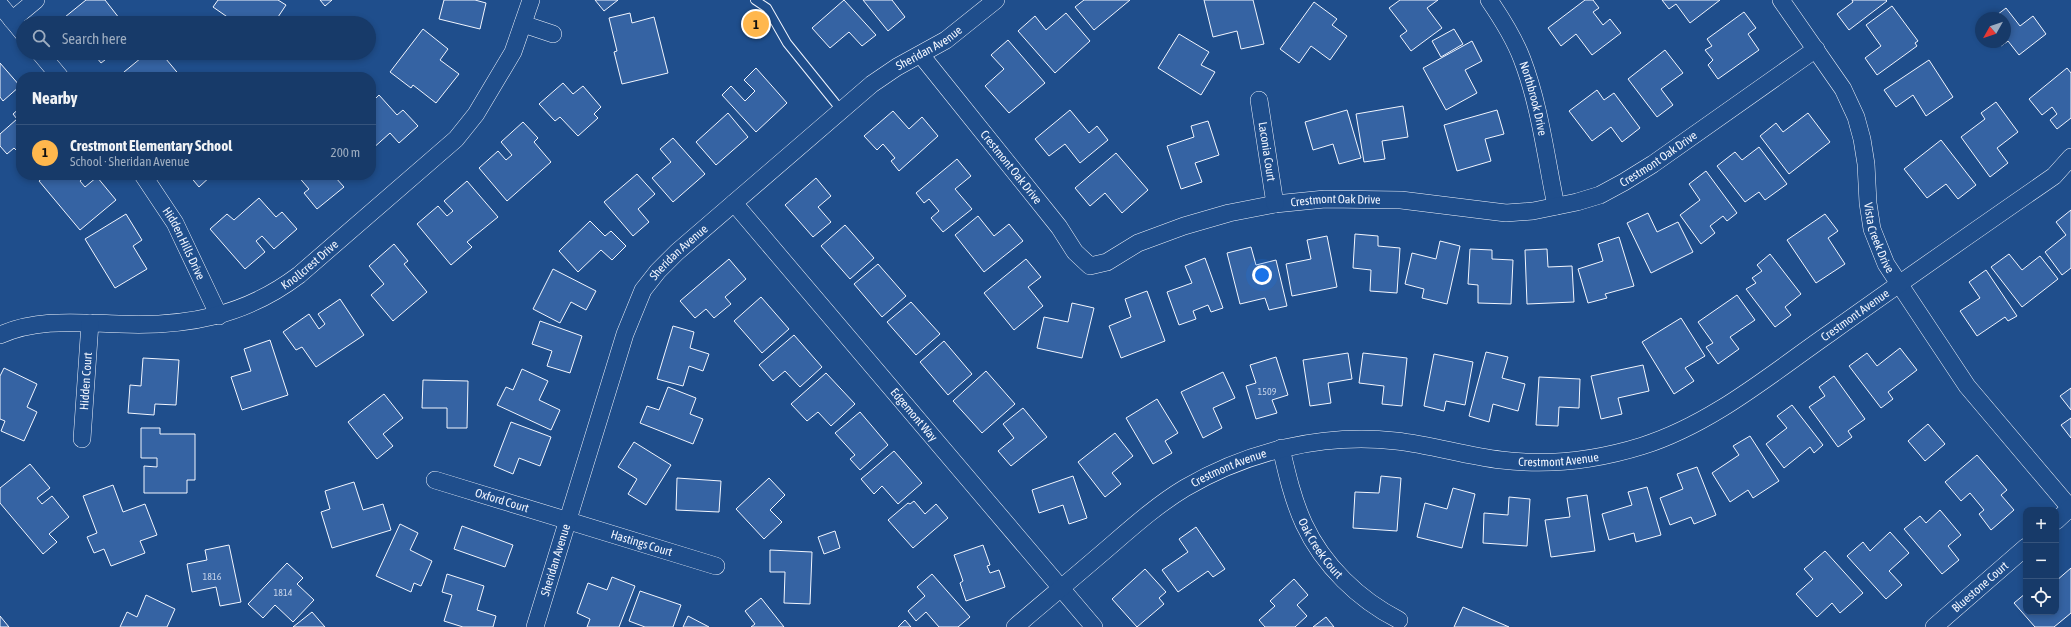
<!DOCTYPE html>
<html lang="en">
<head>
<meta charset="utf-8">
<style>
  :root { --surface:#173a69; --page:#244571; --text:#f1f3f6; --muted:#9eadc0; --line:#36547d; --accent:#ffb74d }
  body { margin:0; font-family:"Asap Condensed",sans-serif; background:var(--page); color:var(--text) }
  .controls { position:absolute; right:12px; bottom:12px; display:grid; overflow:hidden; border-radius:8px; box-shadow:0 2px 6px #0003 }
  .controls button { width:36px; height:36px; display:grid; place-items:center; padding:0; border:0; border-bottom:1px solid var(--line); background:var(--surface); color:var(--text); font:20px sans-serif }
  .compass { position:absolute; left:1975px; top:12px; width:36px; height:36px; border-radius:50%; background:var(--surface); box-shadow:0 2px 6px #0003; rotate:230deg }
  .you { position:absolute; left:1262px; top:275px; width:14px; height:14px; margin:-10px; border:3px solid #fff; border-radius:50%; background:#1a73e8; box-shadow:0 0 0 6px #1a73e833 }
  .badge { display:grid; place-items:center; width:26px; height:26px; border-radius:50%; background:var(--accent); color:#111; font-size:13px; font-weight:700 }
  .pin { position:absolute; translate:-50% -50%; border:2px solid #fff; box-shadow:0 1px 4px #0006 }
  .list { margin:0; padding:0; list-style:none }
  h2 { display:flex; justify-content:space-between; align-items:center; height:52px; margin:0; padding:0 16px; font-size:17px }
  h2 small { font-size:13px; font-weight:400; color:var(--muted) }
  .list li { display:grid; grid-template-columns:26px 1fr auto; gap:12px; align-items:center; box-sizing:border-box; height:56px; padding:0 16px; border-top:1px solid var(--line) }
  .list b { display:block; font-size:15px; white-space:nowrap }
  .list p { margin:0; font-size:13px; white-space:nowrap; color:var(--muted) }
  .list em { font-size:13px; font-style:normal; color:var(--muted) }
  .icon { flex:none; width:22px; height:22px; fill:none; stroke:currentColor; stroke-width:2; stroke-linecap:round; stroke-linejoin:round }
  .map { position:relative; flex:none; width:2071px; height:627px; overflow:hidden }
  .search { position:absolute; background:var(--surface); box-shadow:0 2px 6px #0003; left:16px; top:16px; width:360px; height:44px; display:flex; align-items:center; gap:10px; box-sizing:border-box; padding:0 14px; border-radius:22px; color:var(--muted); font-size:15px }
  .panel { position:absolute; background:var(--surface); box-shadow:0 2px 6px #0003; left:16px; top:72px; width:360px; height:108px; border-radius:16px }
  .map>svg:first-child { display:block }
  .building { fill:#3563a3; stroke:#f2f6ff }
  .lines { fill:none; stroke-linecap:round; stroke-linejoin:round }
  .service-casing { stroke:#f2f6ff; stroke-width:10 }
  .minor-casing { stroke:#f2f6ff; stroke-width:18 }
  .service { stroke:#1f4e8c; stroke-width:8 }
  .minor { stroke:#1f4e8c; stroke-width:17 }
  .labels { text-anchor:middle; stroke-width:3; stroke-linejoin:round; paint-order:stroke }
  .number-label { font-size:10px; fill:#c3d1e8 }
  .street-label { font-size:12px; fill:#f2f6ff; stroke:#1f4e8c }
</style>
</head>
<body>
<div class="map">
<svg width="2071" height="627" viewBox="0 0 2071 627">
  <rect width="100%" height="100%" fill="#1f4e8c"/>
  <path class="building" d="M86,0H105L123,23H69L65,17Z
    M218,0H278L286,5L274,23H236L213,7Z
    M320,0H332L325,6Z
    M444,0H475L486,3L480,29L439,19Z
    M595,0H618L604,11Z
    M844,0L876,35L862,46L849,32L830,48L812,28Z
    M863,0H892L905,17L888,31Z
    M1084,0H1130L1094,30L1075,7Z
    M1204,0H1253L1264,44L1241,49L1237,31L1213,37Z
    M1400,0H1438L1427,8L1442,28L1411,51L1400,36L1407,31L1389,8Z
    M1585,0H1593L1599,8L1593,12L1603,25L1610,19L1621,33L1592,55L1576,34L1561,46L1548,28Z
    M1662,0H1720L1690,23L1676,4L1669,9Z
    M1852,0H1886L1887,1L1849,30L1837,14L1853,2Z
    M1314,2L1337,19L1332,25L1347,36L1330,60L1311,46L1299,63L1280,49Z
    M1892,6L1918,41L1915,43L1917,46L1877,75L1865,58L1881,46L1866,25Z
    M2006,8L2020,26L2033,16L2046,34L2019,55L2008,41L2001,46L1998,42H2005V18H1993Z
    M1744,12L1756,28L1748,34L1759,50L1718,79L1708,65L1713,60L1705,50L1712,46L1707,39Z
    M630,13L632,23L654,17L668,73L622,84L614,52L617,51L609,18Z
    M1066,13L1090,41L1055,73L1018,31L1035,16L1046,30Z
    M423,29L448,49L440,60L459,74L436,103L413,85L411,88L390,72Z
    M1454,29L1463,44L1441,57L1432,41Z
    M1179,34L1209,52L1201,65L1215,72L1201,95L1158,68Z
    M1008,40L1045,83L1009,113L985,86L1004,69L991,55Z
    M1472,41L1482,61L1465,70L1477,93L1446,110L1423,68Z
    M1665,50L1683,73L1661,89L1673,105L1657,117L1628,79Z
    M93,53H114L101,63Z
    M147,53H161L181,77H118Z
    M1929,60L1953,97L1926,116L1913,95L1896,107L1884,90Z
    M0,63L20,86L3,101L0,97Z
    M756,68L787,103L756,132L722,95L731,86L745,101L755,91L744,80Z
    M2067,68L2071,73V118L2057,129L2050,120L2057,114L2052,107L2042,115L2029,99Z
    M563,83L573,94L583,86L601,107L594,114L598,118L578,136L560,117L555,121L539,104Z
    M1597,90L1604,100L1614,93L1640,128L1622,142L1611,127L1592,141L1569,111Z
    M379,95L397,115L403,110L418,126L399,143L390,133L371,150V103Z
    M1996,102L2018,132L1997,148L2008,163L1990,177L1961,137L1985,119L1981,113Z
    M1403,106L1408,137L1382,141L1385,159L1364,162L1356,114Z
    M21,107V155L14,148L7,154L0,146V134L17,119L13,114Z
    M1070,110L1089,133L1097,126L1108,140L1080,163L1065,144L1049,156L1035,139Z
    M1347,110L1361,158L1339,164L1333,144L1313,150L1305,122Z
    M1497,110L1504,134L1485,139L1491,161L1457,171L1444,125Z
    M893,111L909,129L922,117L938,136L899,171L891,161L895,158L883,144L877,150L864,136Z
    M728,113L748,137L716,165L696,142Z
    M1808,113L1830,142L1789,174L1760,136L1776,123L1783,132Z
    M1208,121L1219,155L1195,163L1202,182L1181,189L1167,146L1194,137L1191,126Z
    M523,122L538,138L534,142L551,162L507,201L479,168L498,151L506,160L512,155L501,142Z
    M673,138L705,174L673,202L652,178L671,162L660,149Z
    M1941,140L1976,185L1958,199L1946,184L1927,198L1904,169Z
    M1759,147L1787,184L1765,200L1759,192L1745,202L1717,166L1735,152L1742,160Z
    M1116,153L1148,190L1122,213L1105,193L1090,206L1075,188Z
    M957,159L971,176L955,189L972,209L943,232L931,218L939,211L929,199L924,203L916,193Z
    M1706,171L1737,213L1727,221L1723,216L1710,226L1715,233L1701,244L1680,215L1700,200L1689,184Z
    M637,174L655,194L638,209L649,222L633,236L604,202Z
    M46,175H87L80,181L85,187L97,177L116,200L80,230L39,181Z
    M189,175H212L199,187Z
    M297,175H337L335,177L344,187L317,209L304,193L309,189Z
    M816,178L831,196L818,207L831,222L813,237L785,205Z
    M467,181L498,217L467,242L472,247L451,265L417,224L438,206L447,216L453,211L444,201Z
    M259,198L276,217L282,212L297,229L274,249L262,236L256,241L265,252L245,269L210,229L227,214L234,220Z
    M2071,210V268L2062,275L2045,252L2066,235L2056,222Z
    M1648,213L1657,232L1678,222L1693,252L1651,273L1627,223Z
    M126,214L142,240L133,246L147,269L115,288L85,239Z
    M1825,214L1838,231L1828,238L1845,264L1816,283L1787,240Z
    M978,216L994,236L1009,224L1023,241L984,272L955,235Z
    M590,221L605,236L611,231L626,246L612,260L601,250L578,272L559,251Z
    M845,225L874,258L850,279L821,246Z
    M1355,234L1378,236V246L1400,248L1397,293L1370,291L1371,270L1353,268Z
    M1327,236L1337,287L1292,296L1286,264L1311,259L1307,240Z
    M1619,237L1634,286L1605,294L1607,298L1588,303L1578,269L1603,261L1598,244Z
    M1440,241L1460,246L1447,304L1422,298L1424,289L1405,284L1412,253L1436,259Z
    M394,244L408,261L404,264L427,292L393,321L371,295L384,284L369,266Z
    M1251,247L1256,265L1276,260L1287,306L1269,310L1265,298L1240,304L1227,253Z
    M1470,249L1492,250V259L1513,260L1511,304L1478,303V285L1468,284Z
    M1547,249L1548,267L1572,266L1574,302L1527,304L1525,250Z
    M1770,254L1801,294L1785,307L1791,315L1775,327L1746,289L1756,283L1752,278L1762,271L1757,265Z
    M2009,254L2022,270L2040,256L2058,279L2022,307L1991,267Z
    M1205,258L1223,308L1211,312L1208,305L1193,311L1196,319L1179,325L1167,292L1192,283L1185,266Z
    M729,259L746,279L725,297L731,304L714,318L706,309L695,318L680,301Z
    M1026,259L1041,277L1028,287L1043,306L1014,330L984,293Z
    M878,264L906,296L882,317L854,284Z
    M553,269L596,291L586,310L571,302L560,323L533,309Z
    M1986,270L2017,316L2008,321L2005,317L1977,336L1960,311L1980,298L1969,282Z
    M1147,291L1165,341L1121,358L1109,326L1131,317L1125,299Z
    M1737,295L1755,320L1730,337L1739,349L1718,364L1706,347L1713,343L1698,322Z
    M761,297L789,329L762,353L734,321Z
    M340,299L364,335L316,367L302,347L296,350L283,332L309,314L319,329L325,324L318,314Z
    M911,302L940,334L916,355L887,322Z
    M1072,303L1094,308L1082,358L1037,348L1044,317L1068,322Z
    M1681,318L1705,356L1685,368L1694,381L1674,394L1642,342Z
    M540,321L582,336L570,373L547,366L552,351L532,344Z
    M673,326L694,332L690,348L709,354L703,371L689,366L683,386L657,379Z
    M794,335L822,367L800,387L785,371L773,381L759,365Z
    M270,340L288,395L242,410L231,377L251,371L244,349Z
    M944,341L972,374L948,395L920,362Z
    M1900,348L1917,370L1888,392L1893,399L1881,408L1849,366L1867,353L1877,366Z
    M1486,352L1508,357L1502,378L1525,384L1518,411L1493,404L1489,422L1469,416Z
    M1348,353L1352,379L1328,383L1331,403L1310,406L1303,360Z
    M1363,353L1407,358L1402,406L1382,404L1384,386L1359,383Z
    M1434,354L1473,362L1465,405L1446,401L1444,411L1424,406Z
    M1276,357L1288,395L1272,400L1277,413L1256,419L1246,386L1256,383L1250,365Z
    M143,358L179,360L176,405L155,404L154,415L128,413L130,385L141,386Z
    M1643,365L1649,391L1618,398L1622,414L1601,419L1591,376Z
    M4,368L37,384L27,407L37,412L24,441L1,431L5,421L0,419V376Z
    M522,369L548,381L539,400L560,410L551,430L497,405L506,387L513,390Z
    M986,371L1015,404L982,433L953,401Z
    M1223,372L1235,398L1213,408L1222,428L1203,438L1181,392Z
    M826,373L855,404L831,426L818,412L807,421L791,404Z
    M1834,376L1865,419L1848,431L1852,437L1838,447L1809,407L1825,396L1819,387Z
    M1539,377L1580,379L1579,408L1559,407L1558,426L1536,425Z
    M423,380L468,381L467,428H447V408H422Z
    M668,387L696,398L690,414L703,419L693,444L640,423L647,406L659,410Z
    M2071,388V410L2060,396Z
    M384,394L403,418L383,434L393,446L377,459L348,422Z
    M1157,399L1178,433L1165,441L1172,453L1153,464L1126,418Z
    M1792,405L1823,445L1814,453L1810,447L1784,468L1766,444L1787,428L1777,416Z
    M1023,408L1047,437L1011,466L998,451L1014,438L1003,424Z
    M860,412L888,445L860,470L850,459L855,455L835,433Z
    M2071,418V438L2061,425Z
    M511,422L551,437L540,466L519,458L513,474L494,466Z
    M1928,424L1945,444L1925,461L1908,441Z
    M141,428H160V434H195V480H187V493H144V466L157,467V458H141Z
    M1115,433L1133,456L1112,473L1121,484L1105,497L1078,462Z
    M1750,436L1779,481L1753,498L1748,490L1730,502L1712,473L1739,455L1733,446Z
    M634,442L671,465L646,505L628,494L637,479L618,467Z
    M894,451L922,483L898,504L882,486L874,494L861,479Z
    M1977,455L2007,490L2001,495L2014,510L1991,530L1979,514L1984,510L1970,493L1961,501L1945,482Z
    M30,464L50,488L37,498L42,504L52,496L69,517L49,534L57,542L43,554L0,503V488Z
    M1697,467L1716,515L1694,524L1691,517L1670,525L1660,498L1683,489L1677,474Z
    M1073,476L1087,518L1069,524L1063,505L1039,513L1032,490Z
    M1381,476L1401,478L1397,531L1353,528L1355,492L1379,493Z
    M677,478L721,481L719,512L676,510Z
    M769,478L785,495L770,510L782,522L764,539L736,509Z
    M354,482L363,510L383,504L391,530L332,548L321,512L330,509L325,491Z
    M113,485L123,512L145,504L157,535L140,541L145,553L111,566L104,549L94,553L87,537L97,533L83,496Z
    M1647,487L1661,535L1636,542L1634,533L1609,540L1602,514L1632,505L1628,492Z
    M1453,488L1475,494L1462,548L1417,537L1425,503L1447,509Z
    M1587,495L1595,551L1551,557L1545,520L1570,517L1567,498Z
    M1509,497L1530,499L1527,546L1483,543L1484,513L1508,515Z
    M914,501L925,514L936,504L948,518L913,548L888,520L908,503L910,504Z
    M1940,510L1961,535L1948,546L1959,560L1942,574L1904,529L1920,516L1926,523Z
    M400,524L418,533L410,550L432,561L421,586L414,583L411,592L376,576Z
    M462,526L513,545L505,567L454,549Z
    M1196,527L1225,569L1213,577L1208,571L1178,592L1162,570L1188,552L1179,539Z
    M835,531L840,548L824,554L818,537Z
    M1890,532L1909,553L1889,571L1902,585L1886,599L1847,556L1863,542L1870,551Z
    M229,545L241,602L220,606L216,587L192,592L187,564L207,560L205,550Z
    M983,545L990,565L987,566L990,573L999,570L1005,587L966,601L960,583L963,581L954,555Z
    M770,550L812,552L810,604L784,603L785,572H770Z
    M1825,551L1863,593L1840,613L1832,603L1817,617L1796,594L1813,579L1804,569Z
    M287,563L303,578L297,584L314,600L293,622L275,605L263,618L248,604Z
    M2071,568V613L2054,627H2035L2014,603L2026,593V612H2056V581Z
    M1145,569L1166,592L1159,598L1164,604L1137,627L1112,599Z
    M447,574L484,586L477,610L496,616L493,627H463L444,621L452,595L442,592Z
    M932,574L970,617L958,627H939L926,612L916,621L908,611L925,596L917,587Z
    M612,577L635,586L619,627H587L590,619L577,613L588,583L607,590Z
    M1294,579L1308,595L1297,605L1307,616L1295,627H1265L1259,620L1275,606L1270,601Z
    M640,591L681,605L673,627H645L629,621Z
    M146,595L175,609L167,627H120L127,612L137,617Z
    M761,598L784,627H751L755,624L745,611Z
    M1463,607L1509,627H1454Z
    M312,612L325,627H293Z
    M0,616L9,627H0Z
    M688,616L709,627H683Z
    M1326,617L1334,627H1313Z
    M905,620L911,627H898Z"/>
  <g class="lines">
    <defs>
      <path id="service" d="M755,0L767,8L787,43L841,110"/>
      <g id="minor">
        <path id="s1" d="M1489,0C1502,19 1514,38 1522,59C1540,106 1546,158 1556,206"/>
        <path id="s2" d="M1781,0L1843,89L1856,117L1862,139L1866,164L1868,203L1872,229L1886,264L1967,386L2071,509"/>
        <path d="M0,5L23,33"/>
        <path d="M12,20L36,0"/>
        <path d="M523,24L553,34"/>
        <path d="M40,53L60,77"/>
        <path id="s3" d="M921,55L1059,227L1075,252L1090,266L1107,262L1138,243L1184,226L1229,213L1275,204L1325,199L1401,200L1506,213L1533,211L1577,202L1600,195L1624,182L1653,164L1816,49"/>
        <path id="s4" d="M1259,100L1275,204"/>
        <path id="s5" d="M143,175L175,223L219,316"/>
        <path id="s6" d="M734,203L1094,627"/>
        <path id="s7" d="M0,335C38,318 79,323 119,324C186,327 245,316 299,275L456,139L476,114L513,52L531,0"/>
        <path id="s8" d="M82,439L90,323"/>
        <path id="s9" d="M1281,448C1287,474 1293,500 1304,524C1323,565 1359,600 1399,620"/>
        <path id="s10" d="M435,480L716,566"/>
        <path d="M2056,521L2070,508"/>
        <path id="s11" d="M535,627L625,334L643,290L658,271L677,252L872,84L897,67L946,40L996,0"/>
        <path id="s12" d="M1015,627C1043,603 1072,579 1101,554C1128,531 1155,506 1185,488C1248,451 1323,433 1396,441C1432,445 1466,456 1501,460C1549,466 1597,460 1642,446C1712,424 1771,374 1830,333C1904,280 1979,228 2054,176L2071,157"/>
        <path id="s13" d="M1934,627L2026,547"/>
      </g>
    </defs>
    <use href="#service" class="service-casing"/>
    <use href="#minor" class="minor-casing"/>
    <use href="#service" class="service"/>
    <use href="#minor" class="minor"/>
  </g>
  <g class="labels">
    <g class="number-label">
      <text x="1267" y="395">1509</text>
      <text x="212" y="580">1816</text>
      <text x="283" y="596">1814</text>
    </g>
    <g class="street-label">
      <text dy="4" stroke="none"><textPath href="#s11" startOffset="730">Sheridan Avenue</textPath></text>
      <text dy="4" stroke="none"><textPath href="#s1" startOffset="109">Northbrook Drive</textPath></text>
      <text dy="4" stroke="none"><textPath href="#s4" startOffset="52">Laconia Court</textPath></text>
      <text dy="4" stroke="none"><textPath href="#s3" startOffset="864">Crestmont Oak Drive</textPath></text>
      <text dy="4" stroke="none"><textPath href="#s3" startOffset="144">Crestmont Oak Drive</textPath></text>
      <text dy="4" stroke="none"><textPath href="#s3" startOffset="528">Crestmont Oak Drive</textPath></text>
      <text dy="4" stroke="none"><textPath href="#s2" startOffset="263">Vista Creek Drive</textPath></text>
      <text dy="4" stroke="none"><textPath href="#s5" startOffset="80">Hidden Hills Drive</textPath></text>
      <text dy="4" stroke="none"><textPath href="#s11" startOffset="406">Sheridan Avenue</textPath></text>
      <text dy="4" stroke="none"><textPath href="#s7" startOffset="326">Knollcrest Drive</textPath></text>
      <text dy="4" stroke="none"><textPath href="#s12" startOffset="940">Crestmont Avenue</textPath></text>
      <text dy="4" stroke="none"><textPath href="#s8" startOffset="58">Hidden Court</textPath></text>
      <text dy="4" stroke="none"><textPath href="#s6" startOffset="278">Edgemont Way</textPath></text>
      <text dy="4" stroke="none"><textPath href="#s12" startOffset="604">Crestmont Avenue</textPath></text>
      <text dy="4" stroke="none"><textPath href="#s12" startOffset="268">Crestmont Avenue</textPath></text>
      <text dy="4" stroke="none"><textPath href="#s10" startOffset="70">Oxford Court</textPath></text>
      <text dy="4" stroke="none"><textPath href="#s10" startOffset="216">Hastings Court</textPath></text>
      <text dy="4" stroke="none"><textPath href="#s9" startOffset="109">Oak Creek Court</textPath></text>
      <text dy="4" stroke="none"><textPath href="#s11" startOffset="70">Sheridan Avenue</textPath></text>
      <text dy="4" stroke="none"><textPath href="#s13" startOffset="61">Bluestone Court</textPath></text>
    </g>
  </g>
</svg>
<div class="controls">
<button>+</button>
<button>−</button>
<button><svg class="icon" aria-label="locate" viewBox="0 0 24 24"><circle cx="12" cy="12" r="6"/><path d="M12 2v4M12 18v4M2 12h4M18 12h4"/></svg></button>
</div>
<svg class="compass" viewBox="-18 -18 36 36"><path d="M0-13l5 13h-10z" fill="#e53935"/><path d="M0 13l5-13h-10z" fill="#9eadc0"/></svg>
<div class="you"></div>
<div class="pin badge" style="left:756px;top:24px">1</div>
<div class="search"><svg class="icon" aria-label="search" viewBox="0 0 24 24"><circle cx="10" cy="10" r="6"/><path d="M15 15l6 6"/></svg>Search here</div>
<section class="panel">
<h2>Nearby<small></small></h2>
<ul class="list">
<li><span class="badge">1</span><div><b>Crestmont Elementary School</b><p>School · Sheridan Avenue</p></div><em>200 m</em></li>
</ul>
</section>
</div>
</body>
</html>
